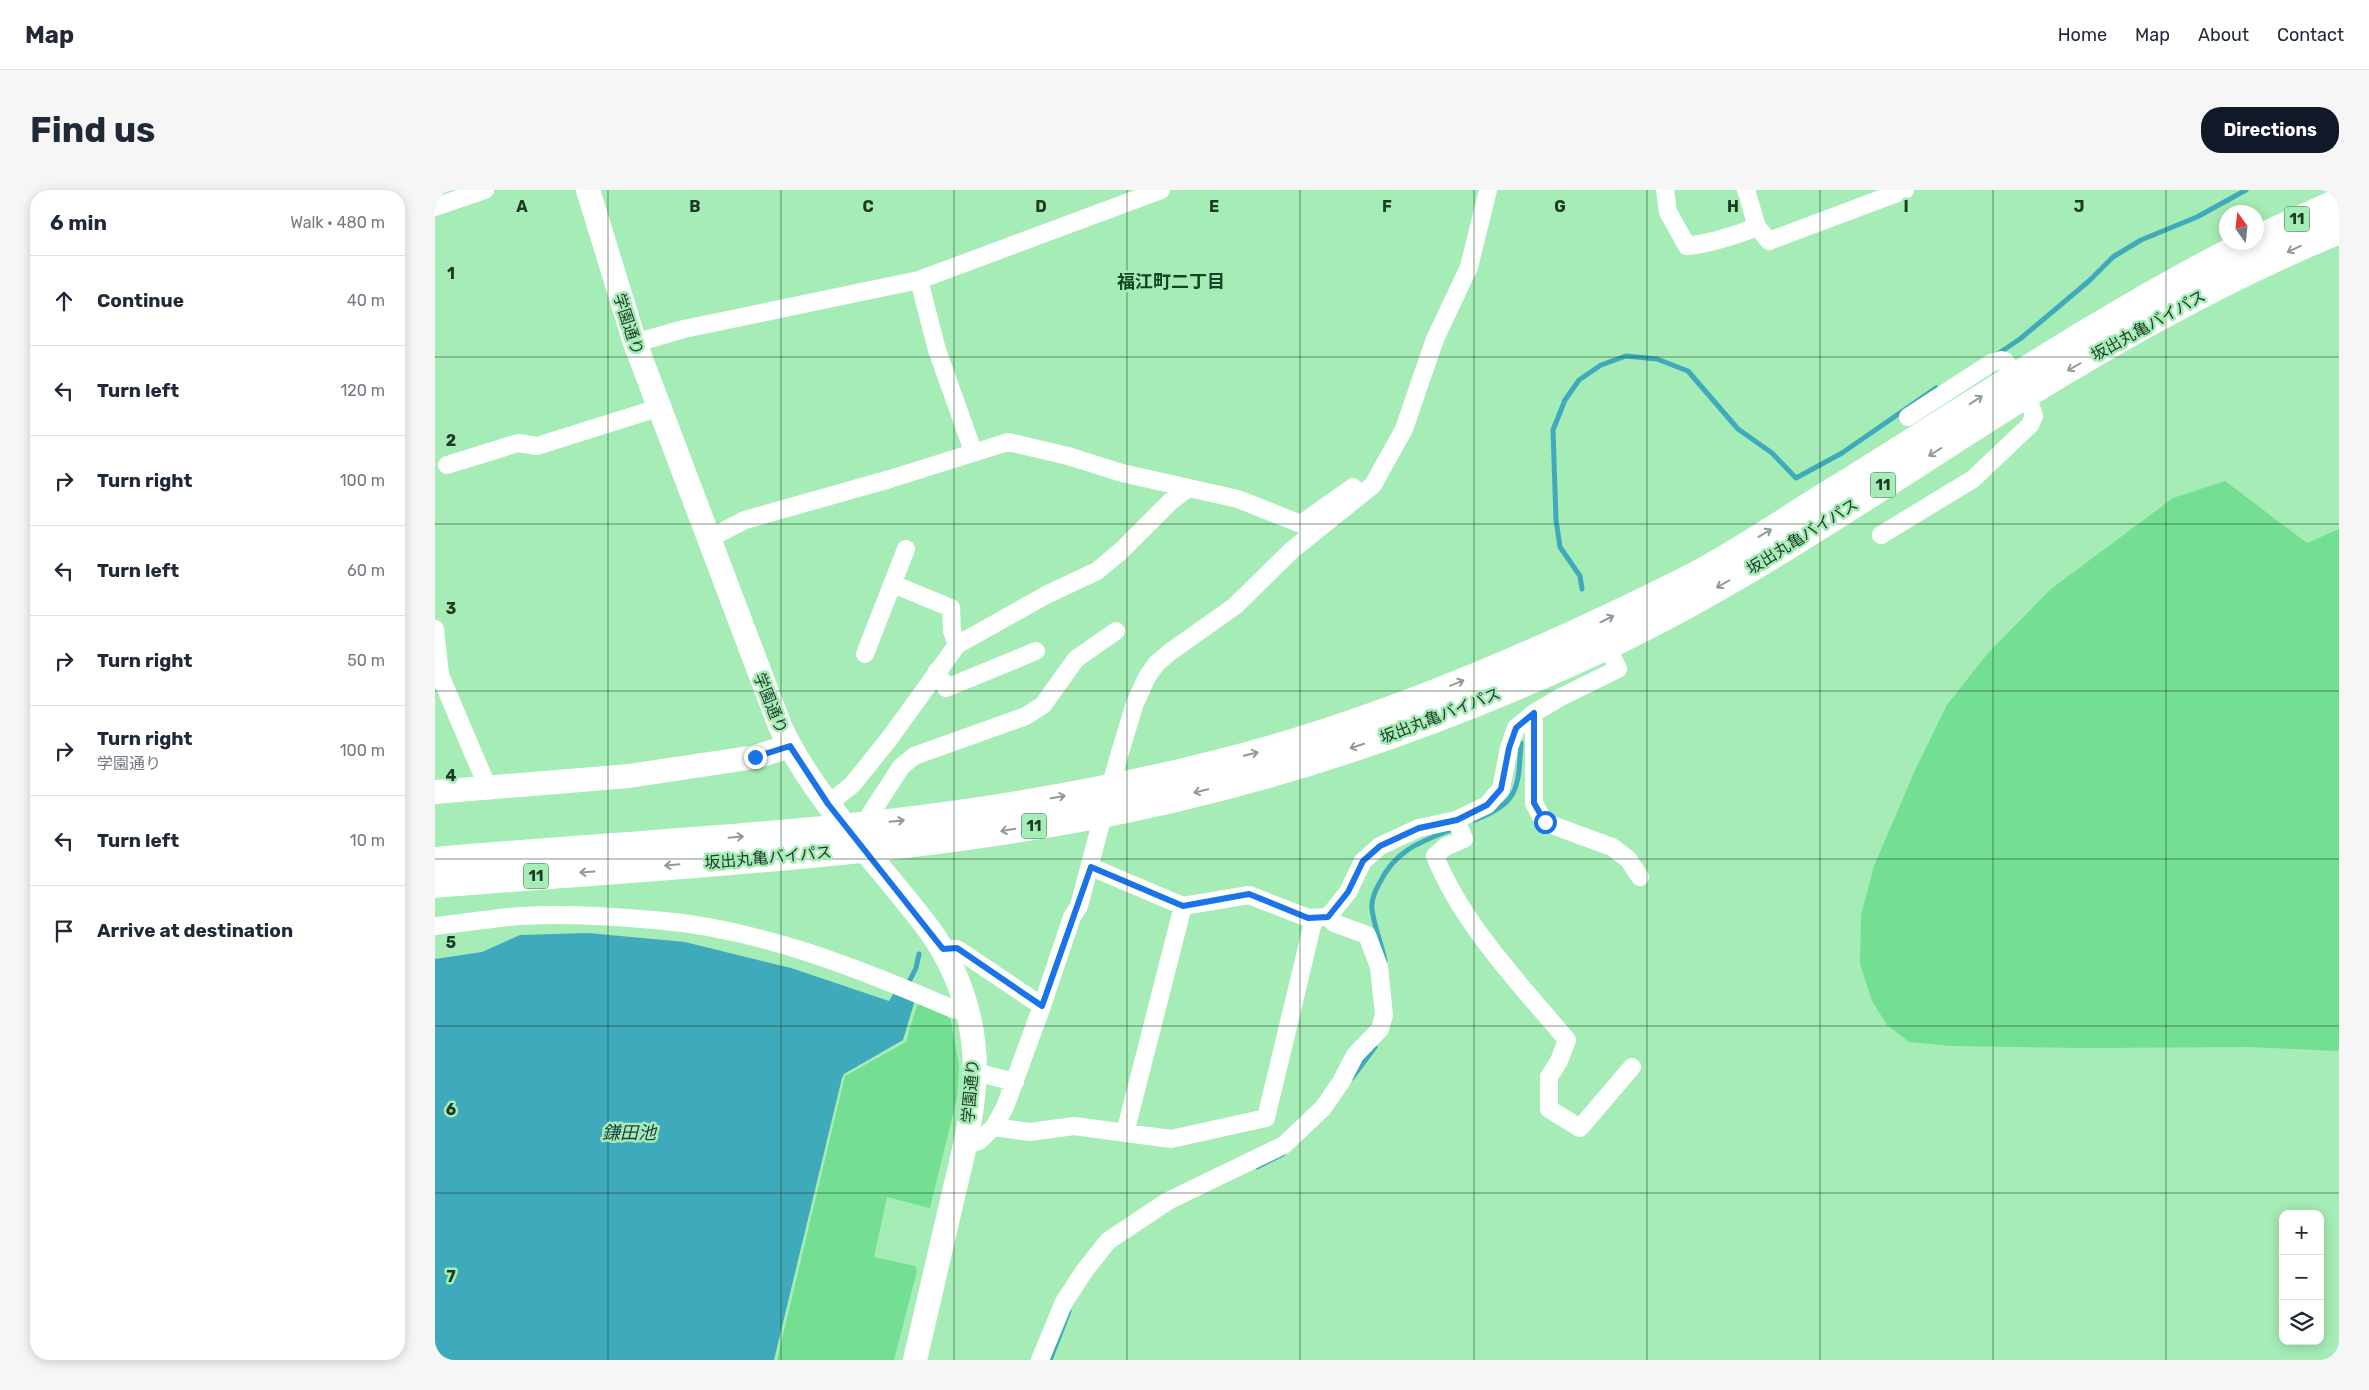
<!DOCTYPE html>
<html lang="en">
<head>
<meta charset="utf-8">
<style>
  :root { --surface:#fff; --page:#f6f6f7; --text:#1f2937; --muted:#747a83; --line:#e0e1e3; --accent:#111827 }
  body { margin:0; font-family:Rubik,"Noto Sans JP",sans-serif; background:var(--page); color:var(--text) }
  .controls { position:absolute; right:15px; bottom:15px; display:grid; overflow:hidden; border-radius:10px; box-shadow:0 2px 12px #0003 }
  .controls button { width:45px; height:45px; display:grid; place-items:center; padding:0; border:0; border-bottom:1px solid var(--line); background:var(--surface); color:var(--text); font:25px sans-serif }
  .compass { position:absolute; left:1784px; top:15px; width:45px; height:45px; border-radius:50%; background:var(--surface); box-shadow:0 2px 12px #0003; rotate:345deg }
  .stop { position:absolute; width:15px; height:15px; margin:-11px; border:4px solid #1a73e8; border-radius:50%; background:#fff }
  .stop.end { background:#1a73e8; border-color:#fff; box-shadow:0 1px 5px #0008 }
  .list { margin:0; padding:0; list-style:none }
  h2 { display:flex; justify-content:space-between; align-items:center; height:65px; margin:0; padding:0 20px; font-size:21px }
  h2 small { font-size:16px; font-weight:400; color:var(--muted) }
  .list li { display:grid; grid-template-columns:32px 1fr auto; gap:15px; align-items:center; box-sizing:border-box; height:90px; padding:0 20px; border-top:1px solid var(--line) }
  .list b { display:block; font-size:19px; white-space:nowrap }
  .list p { margin:0; font-size:16px; white-space:nowrap; color:var(--muted) }
  .list em { font-size:16px; font-style:normal; color:var(--muted) }
  .icon { flex:none; width:28px; height:28px; fill:none; stroke:currentColor; stroke-width:2; stroke-linecap:round; stroke-linejoin:round }
  .map { position:relative; flex:none; width:1904px; height:1170px; overflow:hidden; border-radius:20px }
  header { display:flex; align-items:center; gap:30px; box-sizing:border-box; height:70px; padding:0 25px; background:var(--surface); border-bottom:1px solid var(--line) }
  header strong { font-size:24px }
  nav { display:flex; gap:28px; margin-inline-start:auto; font-size:18px }
  .intro { display:flex; align-items:center; justify-content:space-between; box-sizing:border-box; height:120px; padding:0 30px }
  h1 { margin:0; font-size:35px }
  .button { padding:12px 22px; border-radius:20px; background:var(--accent); color:#fff; font-size:18px; font-weight:700 }
  main { display:flex; gap:30px; padding:0 30px }
  aside { flex:1; background:var(--surface); border-radius:20px; box-shadow:0 2px 12px #0003 }
  .map>svg:first-child { display:block }
  .green { fill:#72df92 }
  .water { fill:#3faabc }
  .lines { fill:none; stroke-linecap:round; stroke-linejoin:round }
  .stream { stroke:#3faabc; stroke-width:5 }
  .street { stroke:#fff; stroke-width:18 }
  .secondary { stroke:#fff; stroke-width:24 }
  .highway { stroke:#fff; stroke-width:28 }
  .oneway { stroke:#8e9c92 }
  .route { stroke:#1a73e8; stroke-width:6 }
  .grid { fill:none; stroke:#1d3a25; stroke-width:1; stroke-opacity:0.55 }
  .labels { text-anchor:middle; stroke-width:5; stroke-linejoin:round; paint-order:stroke }
  .shield { fill:#a6ecb6; stroke:#466f50; stroke-width:1 }
  .shield-label { font-size:15px; font-weight:bold; fill:#1d3a25 }
  .street-label { font-size:16px; fill:#1d3a25; stroke:#a6ecb6 }
  .neighbourhood-label { font-size:18px; font-weight:bold; fill:#104623; stroke:#a6ecb6 }
  .water-label { font-size:18px; font-style:italic; fill:#1c3c42; stroke:#a6ecb6 }
  .grid-label { font-size:16px; text-anchor:middle; font-weight:bold; fill:#1d3a25; stroke:#a6ecb6; stroke-width:5; stroke-linejoin:round; paint-order:stroke }
</style>
</head>
<body>
<header>
<strong>Map</strong>
<nav><a>Home</a><a>Map</a><a>About</a><a>Contact</a></nav>
</header>
<div class="intro"><h1>Find us</h1><a class="button">Directions</a></div>
<main>
<aside>
<h2>6 min<small>Walk · 480 m</small></h2>
<ul class="list">
<li><svg class="icon" aria-label="ahead" viewBox="0 0 24 24"><path d="M12 20V5M6 11l6-6 6 6"/></svg><div><b>Continue</b></div><em>40 m</em></li>
<li><svg class="icon" aria-label="left" viewBox="0 0 24 24"><path d="M17 20v-9H6M10 6l-5 5 5 5"/></svg><div><b>Turn left</b></div><em>120 m</em></li>
<li><svg class="icon" aria-label="right" viewBox="0 0 24 24"><path d="M7 20v-9h11M14 6l5 5-5 5"/></svg><div><b>Turn right</b></div><em>100 m</em></li>
<li><svg class="icon" aria-label="left" viewBox="0 0 24 24"><path d="M17 20v-9H6M10 6l-5 5 5 5"/></svg><div><b>Turn left</b></div><em>60 m</em></li>
<li><svg class="icon" aria-label="right" viewBox="0 0 24 24"><path d="M7 20v-9h11M14 6l5 5-5 5"/></svg><div><b>Turn right</b></div><em>50 m</em></li>
<li><svg class="icon" aria-label="right" viewBox="0 0 24 24"><path d="M7 20v-9h11M14 6l5 5-5 5"/></svg><div><b>Turn right</b><p>学園通り</p></div><em>100 m</em></li>
<li><svg class="icon" aria-label="left" viewBox="0 0 24 24"><path d="M17 20v-9H6M10 6l-5 5 5 5"/></svg><div><b>Turn left</b></div><em>10 m</em></li>
<li><svg class="icon" aria-label="arrive" viewBox="0 0 24 24"><path d="M6 21V4h12l-3 4 3 4H6"/></svg><div><b>Arrive at destination</b></div></li>
</ul>
</aside>
<div class="map">
<svg width="1904" height="1170" viewBox="0 0 1904 1170">
  <rect width="100%" height="100%" fill="#a6ecb6"/>
  <path class="green" d="M1790,291L1872,353L1904,339V861L1814,857L1649,858L1517,856L1474,852L1452,835L1437,811L1425,774L1426,725L1439,676L1481,578L1512,515L1553,463L1616,399L1738,308Z
    M483,812L515,826L524,876L522,908L495,1018L452,1007L439,1067L480,1076L482,1081L459,1170H342L410,886L471,852Z"/>
  <path class="water" d="M153,743L250,752L356,778L454,811L460,801L480,810L468,850L409,884L407,888L339,1170H0V769L47,762L85,745Z"/>
  <g class="lines">
    <path class="stream" d="M1561,165L1585,149L1654,91L1678,67L1706,50L1762,27L1811,0
      M1147,399L1145,386L1125,357L1121,330L1118,240L1130,210L1144,190L1166,175L1191,166L1222,169L1253,181L1303,239L1337,263L1361,288L1407,263L1501,198
      M1040,630C1085,612 1083,598 1086,553
      M950,771C947,754 939,737 937,719C936,711 940,701 944,694C960,660 985,652 1018,639
      M472,796L481,778L484,764
      M917,888L940,857
      M822,977L848,964
      M615,1170L634,1121"/>
    <path class="street" d="M1230,0L1233,22L1252,56C1277,53 1299,46 1322,37
      M1311,0L1322,37L1334,51L1470,0
      M0,17L50,0
      M484,90L502,160L538,261
      M200,153L249,139L484,90L726,0
      M12,275L83,253L102,256L223,218
      M1446,345L1538,289L1595,235L1599,226L1592,205L1570,171L1566,170L1556,173L1473,227
      M273,349L310,330L455,289L573,252L633,266L687,283L803,309L866,334L918,297
      M458,394L516,418L517,441L522,455
      M0,439L5,485L53,598
      M430,464L471,359
      M502,481L511,498L601,461
      M1099,523V613L1109,632L1177,657L1193,669L1205,687
      M393,614L417,595L454,549L522,455L611,405L662,381L686,361L736,311L753,298
      M1021,630L1052,615L1066,599L1074,558L1081,538L1099,523L1124,508L1183,479L1172,456
      M425,640L466,577L479,566L591,526L608,515L641,469L681,441
      M656,677L748,716L814,705L873,728L893,727L913,702L928,671L945,656L984,638L1021,630L1029,649L1010,657L1000,666C1027,734 1085,794 1132,850L1124,871L1114,887V919L1145,938L1197,877
      M0,736C29,733 58,728 86,726C130,723 175,726 219,730C323,738 423,778 518,819L531,821
      M508,759H522L607,816
      M540,882L580,892
      M559,937L595,942L639,936L736,949L831,928L879,728
      M690,943L748,716
      M529,956L544,951L559,937L570,917L607,816L637,727L644,716L683,569L700,513L712,487L721,474L735,462L800,416L857,360L938,295L969,239L1000,149L1034,77L1053,0
      M605,1170L629,1112L650,1080L673,1051L733,1011L849,955L888,918L906,892L920,865L945,839L949,825L944,777L932,745L899,733L893,727"/>
    <path class="secondary" d="M153,0L200,153L345,536C380,611 441,669 490,734C525,779 544,839 539,897C536,936 525,976 516,1015C504,1067 492,1118 480,1170
      M0,602L194,586L320,567L355,556"/>
    <path class="highway" d="M1822,49L1904,12
      M0,671C179,655 359,648 537,622C665,603 796,576 919,533C1033,494 1144,444 1252,390C1301,365 1347,333 1394,304C1534,218 1668,126 1815,52
      M0,694C215,676 432,667 645,628C826,595 1004,535 1171,456C1314,388 1443,297 1577,213C1681,148 1790,87 1904,40"/>
  </g>
  <defs><path id="oneway-shaft" d="M-6 0H5M1.5-3L5.5 0L1.5 3" fill="none" stroke-width="1.6" stroke-linecap="round" stroke-linejoin="round" transform="scale(1.25)"/></defs>
  <g class="oneway">
    <use href="#oneway-shaft" transform="translate(1859 59) rotate(155)"/>
    <use href="#oneway-shaft" transform="translate(1639 177) rotate(150)"/>
    <use href="#oneway-shaft" transform="translate(1541 210) rotate(-33)"/>
    <use href="#oneway-shaft" transform="translate(1500 262) rotate(148)"/>
    <use href="#oneway-shaft" transform="translate(1330 343) rotate(-31)"/>
    <use href="#oneway-shaft" transform="translate(1288 394) rotate(150)"/>
    <use href="#oneway-shaft" transform="translate(1172 429) rotate(-26)"/>
    <use href="#oneway-shaft" transform="translate(1022 493) rotate(-22)"/>
    <use href="#oneway-shaft" transform="translate(922 556) rotate(162)"/>
    <use href="#oneway-shaft" transform="translate(816 564) rotate(-14)"/>
    <use href="#oneway-shaft" transform="translate(766 601) rotate(166)"/>
    <use href="#oneway-shaft" transform="translate(623 607) rotate(-10)"/>
    <use href="#oneway-shaft" transform="translate(462 631) rotate(-6)"/>
    <use href="#oneway-shaft" transform="translate(573 640) rotate(171)"/>
    <use href="#oneway-shaft" transform="translate(301 647) rotate(-5)"/>
    <use href="#oneway-shaft" transform="translate(237 675) rotate(175)"/>
    <use href="#oneway-shaft" transform="translate(152 682) rotate(176)"/>
  </g>
  <g class="lines">
    <path class="route" d="M320,567L355,556L393,614L508,759L522,758L607,816L656,677L748,716L814,704L873,728L893,727L913,702L928,671L945,656L984,638L1022,630L1052,615L1066,599L1074,558L1081,538L1099,523V613L1110,632"/>
  </g>
  <path class="grid" d="M173,0V1170M346,0V1170M519,0V1170M692,0V1170M865,0V1170M1039,0V1170M1212,0V1170M1385,0V1170M1558,0V1170M1731,0V1170M0,167H1904M0,334H1904M0,501H1904M0,669H1904M0,836H1904M0,1003H1904"/>
  <g class="labels">
    <g class="shield">
      <rect x="1849.5" y="16.5" width="25" height="25" rx="4"/>
      <rect x="1435.5" y="282.5" width="25" height="25" rx="4"/>
      <rect x="586.5" y="623.5" width="25" height="25" rx="4"/>
      <rect x="88.5" y="673.5" width="25" height="25" rx="4"/>
    </g>
    <g class="shield-label">
      <text x="1862" y="34">11</text>
      <text x="1448" y="300">11</text>
      <text x="599" y="641">11</text>
      <text x="101" y="691">11</text>
    </g>
    <g class="street-label">
      <text transform="translate(194 134) rotate(72)" y="6">学園通り</text>
      <text transform="translate(1713 135) rotate(-29)" y="6">坂出丸亀バイパス</text>
      <text transform="translate(1367 346) rotate(-32)" y="6">坂出丸亀バイパス</text>
      <text transform="translate(336 513) rotate(68)" y="6">学園通り</text>
      <text transform="translate(1005 525) rotate(-21)" y="6">坂出丸亀バイパス</text>
      <text transform="translate(333 667) rotate(-5)" y="6">坂出丸亀バイパス</text>
      <text transform="translate(535 901) rotate(-85)" y="6">学園通り</text>
    </g>
    <g class="neighbourhood-label">
      <text x="736" y="98">福江町二丁目</text>
    </g>
    <g class="water-label">
      <text x="194" y="949">鎌田池</text>
    </g>
  </g>
  <g class="grid-label">
    <text x="87" y="22">A</text>
    <text x="260" y="22">B</text>
    <text x="433" y="22">C</text>
    <text x="606" y="22">D</text>
    <text x="779" y="22">E</text>
    <text x="952" y="22">F</text>
    <text x="1125" y="22">G</text>
    <text x="1298" y="22">H</text>
    <text x="1471" y="22">I</text>
    <text x="1644" y="22">J</text>
    <text x="16" y="89">1</text>
    <text x="16" y="256">2</text>
    <text x="16" y="424">3</text>
    <text x="16" y="591">4</text>
    <text x="16" y="758">5</text>
    <text x="16" y="925">6</text>
    <text x="16" y="1092">7</text>
  </g>
</svg>
<div class="controls">
<button>+</button>
<button>−</button>
<button><svg class="icon" aria-label="layers" viewBox="0 0 24 24"><path d="M12 4l9 5-9 5-9-5zM3 14l9 5 9-5"/></svg></button>
</div>
<svg class="compass" viewBox="-18 -18 36 36"><path d="M0-13l5 13h-10z" fill="#e53935"/><path d="M0 13l5-13h-10z" fill="#747a83"/></svg>
<div class="stop" style="left:1110px;top:632px"></div>
<div class="stop end" style="left:320px;top:567px"></div>
</div>
</main>
</body>
</html>
